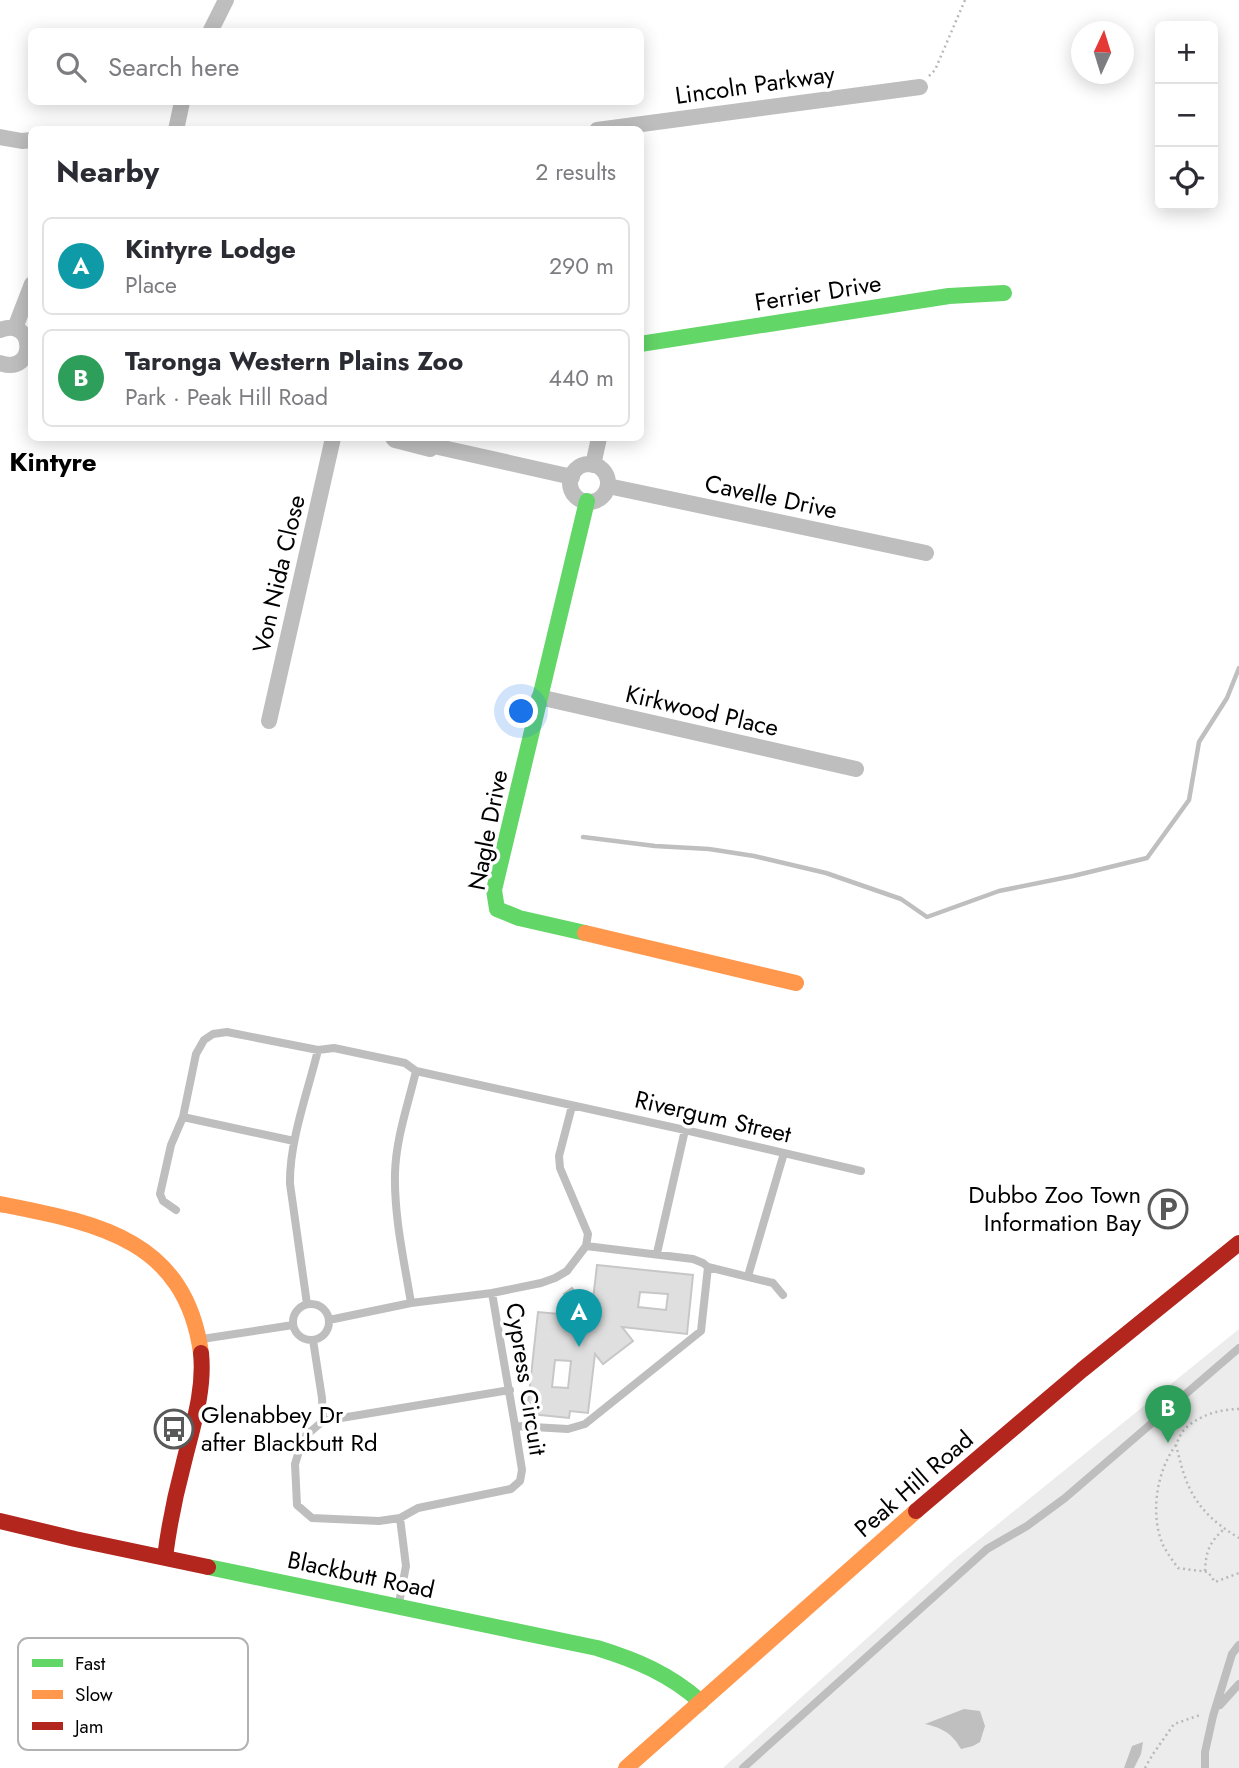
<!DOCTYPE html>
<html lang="en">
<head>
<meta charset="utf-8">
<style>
  :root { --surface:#fff; --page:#f2f2f3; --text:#2b2b33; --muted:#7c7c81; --line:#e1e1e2; --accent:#595959 }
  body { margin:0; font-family:Jost,sans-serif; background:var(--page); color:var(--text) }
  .controls { position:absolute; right:21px; top:21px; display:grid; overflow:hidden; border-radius:10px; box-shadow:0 4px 18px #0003 }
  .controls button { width:63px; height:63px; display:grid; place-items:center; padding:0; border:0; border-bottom:2px solid var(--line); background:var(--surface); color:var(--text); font:35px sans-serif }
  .compass { position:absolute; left:1071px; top:21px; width:63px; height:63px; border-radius:50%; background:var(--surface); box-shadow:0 4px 18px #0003; rotate:4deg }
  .you { position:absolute; left:522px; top:712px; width:24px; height:24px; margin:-18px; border:5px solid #fff; border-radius:50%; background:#1a73e8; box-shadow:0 0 0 10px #1a73e833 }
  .badge { display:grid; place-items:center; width:46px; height:46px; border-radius:50%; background:var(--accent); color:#fff; font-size:23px; font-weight:700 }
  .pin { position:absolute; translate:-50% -58px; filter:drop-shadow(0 2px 4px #0008) }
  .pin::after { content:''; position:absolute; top:37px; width:24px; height:21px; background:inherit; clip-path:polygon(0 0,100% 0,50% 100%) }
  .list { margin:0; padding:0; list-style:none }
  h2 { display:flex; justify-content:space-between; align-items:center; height:91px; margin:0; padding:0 28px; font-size:30px }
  h2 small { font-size:23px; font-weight:400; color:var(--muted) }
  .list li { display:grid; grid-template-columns:46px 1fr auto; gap:21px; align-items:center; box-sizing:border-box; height:98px; margin:0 14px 14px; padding:0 14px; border:2px solid var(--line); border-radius:10px }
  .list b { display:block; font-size:26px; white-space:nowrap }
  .list p { margin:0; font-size:23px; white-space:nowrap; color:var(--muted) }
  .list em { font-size:23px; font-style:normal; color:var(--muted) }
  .icon { flex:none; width:38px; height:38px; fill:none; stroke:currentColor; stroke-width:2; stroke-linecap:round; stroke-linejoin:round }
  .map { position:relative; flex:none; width:1239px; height:1768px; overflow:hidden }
  .search { position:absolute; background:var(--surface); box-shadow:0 4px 18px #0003; left:28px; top:28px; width:616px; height:77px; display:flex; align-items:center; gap:18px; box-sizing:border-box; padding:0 24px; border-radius:10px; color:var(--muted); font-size:26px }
  .panel { position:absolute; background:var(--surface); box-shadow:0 4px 18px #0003; left:28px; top:126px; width:616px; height:315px; border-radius:10px }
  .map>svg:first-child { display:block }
  .green { fill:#ececec }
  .water { fill:#bfbfbf }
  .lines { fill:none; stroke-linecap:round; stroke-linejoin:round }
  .stream { stroke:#bfbfbf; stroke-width:4.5 }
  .building { fill:#dfdfdf; stroke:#c7c7c7; stroke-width:2; fill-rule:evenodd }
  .path { stroke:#b9b9b9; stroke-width:2.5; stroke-dasharray:2 3.5; stroke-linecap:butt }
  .lane { stroke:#bebebe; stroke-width:8 }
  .street { stroke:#bebebe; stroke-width:16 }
  .fast { stroke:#63d668; stroke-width:16 }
  .slow { stroke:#ff974d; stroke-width:16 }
  .jam { stroke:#b3261e; stroke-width:16 }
  .labels { text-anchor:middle; stroke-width:7; stroke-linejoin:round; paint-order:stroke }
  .street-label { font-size:24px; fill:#000; stroke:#fff }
  .poi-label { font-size:24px; fill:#000; stroke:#fff; text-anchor:end }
  .neighbourhood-label { font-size:26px; font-weight:bold; fill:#000; stroke:#fff }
  .key { fill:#fff; stroke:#b2b2b2; stroke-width:2 }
  .key-label { font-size:19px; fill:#000 }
</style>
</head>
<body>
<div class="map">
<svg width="1239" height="1768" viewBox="0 0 1239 1768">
  <rect width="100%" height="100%" fill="#fff"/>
  <path class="green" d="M1239,1329V1768H723L956,1558Z"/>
  <path class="water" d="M964,1709L980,1711L985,1726L980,1742L973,1746L961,1749C952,1733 942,1728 925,1724Z
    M1143,1742L1141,1754L1134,1768H1124L1132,1746Z"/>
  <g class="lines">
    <path class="stream" d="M583,837L655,846L709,849L754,856L826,873L901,899L927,917L999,891L1073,876L1147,858L1189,800L1199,742L1227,698L1239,668"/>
  </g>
  <path class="building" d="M597,1265L693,1275L687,1334L622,1327L633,1341L603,1364L595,1354L588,1413L570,1411L569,1418L531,1414L532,1403H528L538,1312L582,1316L589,1310L592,1308ZM640,1292L668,1294L666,1310L638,1307ZM555,1360L571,1361L568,1388L552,1387Z
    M572,1288L589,1310L582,1316L564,1294Z"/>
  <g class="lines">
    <path class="path" d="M929,76L935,70L965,0
      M1239,1409C1221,1409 1198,1415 1184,1430C1181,1433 1178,1440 1176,1445C1179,1456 1181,1467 1185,1477C1195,1506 1214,1523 1239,1538
      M1176,1445C1156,1472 1150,1515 1163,1545C1167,1553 1173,1561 1178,1568L1208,1572L1215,1582L1239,1573
      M1205,1571C1206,1551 1209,1543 1224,1529
      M1145,1768L1153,1754L1174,1724L1200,1715"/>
    <path class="lane" d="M572,1106L559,1156L560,1168L588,1234L586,1246
      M183,1117L294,1141
      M176,1210L163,1201L160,1194L171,1145L183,1117L196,1054L204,1040L213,1034L227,1032L318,1050L334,1048L405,1063L416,1071L685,1130L861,1171
      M586,1246L693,1259L703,1263L708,1267L773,1283L783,1295
      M657,1253L685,1130
      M748,1276L784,1153
      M411,1303C404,1260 394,1217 395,1173C396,1138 408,1105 416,1071
      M293 1322a18 18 0 1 1 36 0a18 18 0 1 1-36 0Z
      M307,1304L290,1184C289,1142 308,1091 318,1050
      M329,1320L411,1303L492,1293L541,1283L555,1278L567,1271L586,1246
      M202,1339L293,1325
      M313,1340L322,1398L323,1421L303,1438L295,1464L297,1505L312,1518L379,1521L400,1518L418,1508L511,1489L520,1481L522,1470L515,1426L492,1293
      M323,1421L510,1390
      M515,1426L568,1429L585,1424L701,1331L708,1267
      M399,1603L406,1566L400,1518
      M1220,1705L1239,1684
      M743,1768L987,1549L1027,1526L1065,1498L1239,1348
      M1205,1768V1752L1213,1716L1232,1654L1239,1645"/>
    <path class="street" d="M210,32L226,0
      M176,130L182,102
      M597,130L920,87
      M0,137L22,141L32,140
      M15,328L32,284
      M0,330C36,316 37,376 0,363
      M393,438L395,440L430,449L434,446L572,477
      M570 483a19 19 0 1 1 38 0a19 19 0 1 1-38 0Z
      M593,465L599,438
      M608,486L926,553
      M539,697L856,769
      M269,721L333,438"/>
    <path class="fast" d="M640,344L949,296L1004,293
      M585,933L519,918L497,909L494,890L587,501
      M208,1567L597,1648C636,1660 670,1674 701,1702"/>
    <path class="slow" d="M585,933L796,983
      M0,1204C96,1223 185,1238 201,1353
      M626,1768L916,1511"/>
    <path class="jam" d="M916,1511L1082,1370L1239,1243
      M0,1521L75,1539L208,1567
      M165,1557C169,1526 175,1496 183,1466C192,1428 205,1391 201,1353"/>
  </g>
  <defs>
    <symbol id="parking-ring" viewBox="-11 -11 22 22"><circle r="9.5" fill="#fff" stroke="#595959" stroke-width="1.5"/><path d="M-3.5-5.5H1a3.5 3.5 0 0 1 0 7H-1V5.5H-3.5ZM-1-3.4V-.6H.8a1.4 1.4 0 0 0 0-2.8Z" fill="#595959"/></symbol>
    <symbol id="bus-ring" viewBox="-11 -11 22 22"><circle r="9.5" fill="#fff" stroke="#595959" stroke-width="1.5"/><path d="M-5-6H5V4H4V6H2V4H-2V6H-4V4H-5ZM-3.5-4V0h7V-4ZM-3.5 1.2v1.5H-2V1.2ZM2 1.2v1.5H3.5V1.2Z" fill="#595959"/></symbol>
  </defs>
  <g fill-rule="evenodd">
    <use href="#parking-ring" x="1146" y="1187" width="44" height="44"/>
    <use href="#bus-ring" x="152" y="1407" width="44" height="44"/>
  </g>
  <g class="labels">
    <g class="street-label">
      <text transform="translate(755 85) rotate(-8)" y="8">Lincoln Parkway</text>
      <text transform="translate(818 293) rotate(-9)" y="8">Ferrier Drive</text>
      <text transform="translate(771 497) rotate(12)" y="8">Cavelle Drive</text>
      <text transform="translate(279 574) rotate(-77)" y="8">Von Nida Close</text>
      <text transform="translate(702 711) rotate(13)" y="8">Kirkwood Place</text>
      <text transform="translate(488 830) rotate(-79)" y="8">Nagle Drive</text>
      <text transform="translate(713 1117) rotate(13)" y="8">Rivergum Street</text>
      <text transform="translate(526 1379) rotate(81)" y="8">Cypress Circuit</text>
      <text transform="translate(914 1484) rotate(-41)" y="8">Peak Hill Road</text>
      <text transform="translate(361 1575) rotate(12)" y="8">Blackbutt Road</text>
    </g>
    <g class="poi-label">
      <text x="1141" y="1203">Dubbo Zoo Town<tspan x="1141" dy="28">Information Bay</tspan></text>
      <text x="201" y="1423" text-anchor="start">Glenabbey Dr<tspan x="201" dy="28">after Blackbutt Rd</tspan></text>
    </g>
    <g class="neighbourhood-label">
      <text x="53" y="471">Kintyre</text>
    </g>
  </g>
  <rect x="18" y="1638" width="230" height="112" rx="10" class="key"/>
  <rect x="32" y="1659" width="31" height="8" fill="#63d668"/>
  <rect x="32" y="1690" width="31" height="9" fill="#ff974d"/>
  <rect x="32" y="1722" width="31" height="8" fill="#b3261e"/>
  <g class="key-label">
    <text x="75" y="1670">Fast</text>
    <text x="75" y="1701">Slow</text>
    <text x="75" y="1733">Jam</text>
  </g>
</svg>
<div class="controls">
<button>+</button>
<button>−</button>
<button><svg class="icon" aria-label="locate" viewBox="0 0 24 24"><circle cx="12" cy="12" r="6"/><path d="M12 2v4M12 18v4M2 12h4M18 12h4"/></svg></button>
</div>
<svg class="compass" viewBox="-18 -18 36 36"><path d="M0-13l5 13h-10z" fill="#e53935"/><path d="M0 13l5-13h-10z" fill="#7c7c81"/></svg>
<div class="you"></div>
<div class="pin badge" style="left:579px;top:1347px;background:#0f9aa8">A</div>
<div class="pin badge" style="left:1168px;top:1443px;background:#2e9e5b">B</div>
<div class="search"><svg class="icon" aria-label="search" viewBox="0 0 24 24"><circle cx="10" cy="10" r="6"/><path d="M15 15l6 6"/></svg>Search here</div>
<section class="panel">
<h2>Nearby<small>2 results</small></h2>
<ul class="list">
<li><span class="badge" style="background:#0f9aa8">A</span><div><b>Kintyre Lodge</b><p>Place</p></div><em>290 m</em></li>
<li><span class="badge" style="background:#2e9e5b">B</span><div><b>Taronga Western Plains Zoo</b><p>Park · Peak Hill Road</p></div><em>440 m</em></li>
</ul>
</section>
</div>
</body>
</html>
